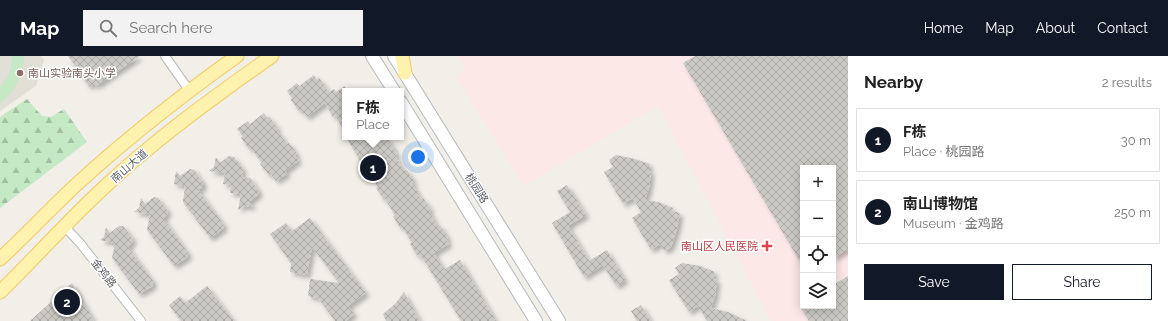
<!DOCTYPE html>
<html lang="en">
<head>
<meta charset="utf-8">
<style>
  :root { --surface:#fff; --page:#f2f2f2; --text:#222; --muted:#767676; --line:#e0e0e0; --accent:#111827 }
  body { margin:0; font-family:Raleway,"Noto Sans SC",sans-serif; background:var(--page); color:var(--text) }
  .controls { position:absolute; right:12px; bottom:12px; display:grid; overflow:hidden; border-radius:0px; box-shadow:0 2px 10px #0003 }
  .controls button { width:36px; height:36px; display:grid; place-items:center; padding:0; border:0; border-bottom:1px solid var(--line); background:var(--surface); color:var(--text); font:20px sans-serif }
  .you { position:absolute; left:418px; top:101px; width:14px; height:14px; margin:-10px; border:3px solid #fff; border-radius:50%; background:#1a73e8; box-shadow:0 0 0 6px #1a73e833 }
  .badge { display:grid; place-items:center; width:26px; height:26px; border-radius:50%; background:var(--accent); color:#fff; font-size:13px; font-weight:700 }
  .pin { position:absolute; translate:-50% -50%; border:2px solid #fff; box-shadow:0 1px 4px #0006 }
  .popup { position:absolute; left:342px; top:32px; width:62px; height:52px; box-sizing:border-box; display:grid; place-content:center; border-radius:0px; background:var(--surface); filter:drop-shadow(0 1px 3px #0005); font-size:13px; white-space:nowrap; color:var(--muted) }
  .popup b { font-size:15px; color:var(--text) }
  .popup::after { content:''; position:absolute; left:50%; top:100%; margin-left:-8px; border:8px solid transparent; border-top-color:var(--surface) }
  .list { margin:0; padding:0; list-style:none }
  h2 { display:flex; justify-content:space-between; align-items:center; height:52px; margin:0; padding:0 16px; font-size:17px }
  h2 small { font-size:13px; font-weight:400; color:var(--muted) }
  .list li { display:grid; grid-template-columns:26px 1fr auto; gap:12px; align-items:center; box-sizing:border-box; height:64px; margin:0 8px 8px; padding:0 8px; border:1px solid var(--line); border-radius:0px }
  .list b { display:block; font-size:15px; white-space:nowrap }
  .list p { margin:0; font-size:13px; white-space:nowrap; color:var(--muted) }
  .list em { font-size:13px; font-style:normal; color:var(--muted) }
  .actions { display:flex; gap:8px; padding:12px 16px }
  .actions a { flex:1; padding:9px 0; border:1px solid var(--accent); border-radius:0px; text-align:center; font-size:14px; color:var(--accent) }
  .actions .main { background:var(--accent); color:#fff }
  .icon { flex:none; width:22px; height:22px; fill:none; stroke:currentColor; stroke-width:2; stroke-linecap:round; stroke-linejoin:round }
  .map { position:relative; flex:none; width:848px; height:265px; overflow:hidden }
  header { display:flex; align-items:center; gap:24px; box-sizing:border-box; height:56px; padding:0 20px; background:var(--accent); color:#fff }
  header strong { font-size:19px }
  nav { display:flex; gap:22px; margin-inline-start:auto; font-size:14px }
  .search { width:280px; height:36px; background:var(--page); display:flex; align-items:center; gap:10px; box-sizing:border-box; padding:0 14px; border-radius:0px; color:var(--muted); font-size:15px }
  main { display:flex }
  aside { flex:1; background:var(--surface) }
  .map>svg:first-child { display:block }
  .education { fill:#e1ded6 }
  .medical { fill:#fce8e6; fill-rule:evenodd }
  .green { fill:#c5e8c5 }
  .forest { fill:url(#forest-firs) }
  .building { fill:url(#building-cross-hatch); filter:url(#shadow) }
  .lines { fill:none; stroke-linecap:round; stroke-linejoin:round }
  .street-casing { stroke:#b5b8bc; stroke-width:10 }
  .secondary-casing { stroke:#b6babf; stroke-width:14 }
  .primary-casing { stroke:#f2c960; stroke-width:15 }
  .street { stroke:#fff; stroke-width:8 }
  .secondary { stroke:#fff; stroke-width:12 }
  .primary { stroke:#fff2af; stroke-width:13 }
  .education-dot { fill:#8d6e63; stroke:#fff; stroke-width:1.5 }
  .health-dot { fill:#e0444e; stroke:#fff; stroke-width:1.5 }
  .labels { text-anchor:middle; stroke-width:3; stroke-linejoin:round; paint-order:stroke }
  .education-label { font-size:11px; fill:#785e54; stroke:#fff; text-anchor:start }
  .street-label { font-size:11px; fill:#5f6368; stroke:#fff }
  .health-label { font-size:11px; fill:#be3a42; stroke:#fff; text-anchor:end }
</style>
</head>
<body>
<header>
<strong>Map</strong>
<div class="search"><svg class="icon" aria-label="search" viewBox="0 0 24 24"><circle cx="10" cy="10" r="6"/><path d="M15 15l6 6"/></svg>Search here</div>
<nav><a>Home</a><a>Map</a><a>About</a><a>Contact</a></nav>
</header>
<main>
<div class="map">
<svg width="848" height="265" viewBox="0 0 848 265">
  <defs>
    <pattern id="forest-firs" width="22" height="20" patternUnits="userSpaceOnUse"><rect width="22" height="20" fill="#c5e8c5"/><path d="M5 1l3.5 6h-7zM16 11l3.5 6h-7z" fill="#a3c0a4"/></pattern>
    <pattern id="building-cross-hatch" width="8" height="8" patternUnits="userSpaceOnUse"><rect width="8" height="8" fill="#cccac5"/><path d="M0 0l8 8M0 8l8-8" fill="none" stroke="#a9a8a4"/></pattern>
    <filter id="shadow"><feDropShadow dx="3.5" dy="3.5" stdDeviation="2" flood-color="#0004"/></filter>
  </defs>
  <rect width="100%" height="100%" fill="#f1efe8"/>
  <path class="education" d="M0,0H41L44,4L36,30L0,55Z"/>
  <path class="medical" d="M457,0H848V265H771L658,50L524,130L456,21L466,14ZM803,112H833V250H803Z"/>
  <path class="green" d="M12,0H24C24,18 15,36 0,47V31L8,20L11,10Z"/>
  <path class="forest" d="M27,43L42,60L51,61L64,53L87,86L0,152V61Z"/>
  <path class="building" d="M68,0H140L96,30L94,27L89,31Z
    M695,0H848V193L833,202V112H803V211L683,7Z
    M314,19L317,24L319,22L329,36L334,33L336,36L345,30V76L335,59L333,61L325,47L307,61L301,54L299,55L291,44L292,42L287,35L297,27L299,30Z
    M264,57L267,62L269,61L278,72L276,73L287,88L289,87L297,98L295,100L299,104L285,115L287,118L276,125L271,118L269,119L260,108L262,107L251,92L249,93L241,82L243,80L237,73L248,65L250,68Z
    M346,81H387L397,98L395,99L404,115L407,114L414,126L412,127L421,143L423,142L431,154L429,155L438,171L440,169L448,182L446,183L449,188L434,197L442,211H443L445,213L460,204L496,265H461L425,206L419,199L417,200L410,188L412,187L402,171L400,172L393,160L395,159L385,143L384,144L376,132L378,131L369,115L367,116Z
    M616,99L635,103L650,108L648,115L651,116L649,132L645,144L658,146L673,152L672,155L680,157L677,173L671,191L665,195L660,188L651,194L632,162L641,156L633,142L623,148L604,116L613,111L609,104Z
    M229,100L234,101L243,113L242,121L250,122L259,135L258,139L249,146L253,151L244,150L238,154L241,138L230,137L231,129L223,128L225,117L209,115L214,111L216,101L220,107Z
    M190,113L194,114L203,126V131L198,134L224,169L223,173L210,182L183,146L185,130L174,128L176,115L180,120Z
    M567,129L586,159L568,170L589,205L607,194L625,224L616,230L603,209L584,221L552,167L570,156L557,135Z
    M154,141L158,142L168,155L167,159L163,162L188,197V201L174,210L147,174L150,158L134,156L139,152L141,142L145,148Z
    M310,162L366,237L348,250L354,258L346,265H335L318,242L308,240L310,223L339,227L312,191L307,219L290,216L291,207L270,178L286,167L292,175Z
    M119,170H123L133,183L132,187L128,191L153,225V230L139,238L112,202L115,187L100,184L104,181L106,171L110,177Z
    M682,207L700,210L715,216L713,223L717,224L715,240L711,252L728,256L747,265H707L698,250L689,256L669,224L679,218L675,212Z
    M848,220V265H809L800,250H833V229Z
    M72,227L94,265H30Z
    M207,230L234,265H181L169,249L180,240L185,247Z
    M404,236L420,265H386L383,258L395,248Z
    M641,249L651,265H637L631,255Z"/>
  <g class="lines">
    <defs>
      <path id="street" d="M165,0L189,34
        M65,171L80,187L141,265"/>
      <path id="secondary" d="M372,0L394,35
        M394,0L559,265
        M401,46L536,265"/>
      <path id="primary" d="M402,0L405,17
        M0,203C26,179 50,153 76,129C127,82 181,40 237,0
        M0,236C33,204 63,170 96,139C150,87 211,43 272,0"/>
    </defs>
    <use href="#street" class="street-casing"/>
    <use href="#secondary" class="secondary-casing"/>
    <use href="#primary" class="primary-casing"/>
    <use href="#street" class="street"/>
    <use href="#secondary" class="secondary"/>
    <use href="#primary" class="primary"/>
  </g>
  <circle class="education-dot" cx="20" cy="17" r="4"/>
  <path class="health-dot" d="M765 184h4v4h4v4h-4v4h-4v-4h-4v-4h4z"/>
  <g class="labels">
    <g class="education-label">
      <text x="28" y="21">南山实验南头小学</text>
    </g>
    <g class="street-label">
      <text transform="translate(129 110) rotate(-41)" y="4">南山大道</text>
      <text transform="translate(477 132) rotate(58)" y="4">桃园路</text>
      <text transform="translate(104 217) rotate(52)" y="4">金鸡路</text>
    </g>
    <g class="health-label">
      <text x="758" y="194">南山区人民医院</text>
    </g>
  </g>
</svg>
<div class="controls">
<button>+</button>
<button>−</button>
<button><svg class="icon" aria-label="locate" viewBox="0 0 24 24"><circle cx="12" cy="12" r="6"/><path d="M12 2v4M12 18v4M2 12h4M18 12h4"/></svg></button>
<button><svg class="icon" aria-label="layers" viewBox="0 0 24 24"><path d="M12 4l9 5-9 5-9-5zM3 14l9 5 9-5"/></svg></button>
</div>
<div class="you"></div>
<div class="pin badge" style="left:373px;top:112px">1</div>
<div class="popup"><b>F栋</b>Place</div>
<div class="pin badge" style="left:67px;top:246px">2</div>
</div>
<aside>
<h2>Nearby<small>2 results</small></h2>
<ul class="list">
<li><span class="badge">1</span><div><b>F栋</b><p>Place · 桃园路</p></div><em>30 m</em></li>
<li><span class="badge">2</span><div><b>南山博物馆</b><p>Museum · 金鸡路</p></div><em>250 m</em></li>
</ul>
<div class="actions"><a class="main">Save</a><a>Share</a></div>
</aside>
</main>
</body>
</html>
